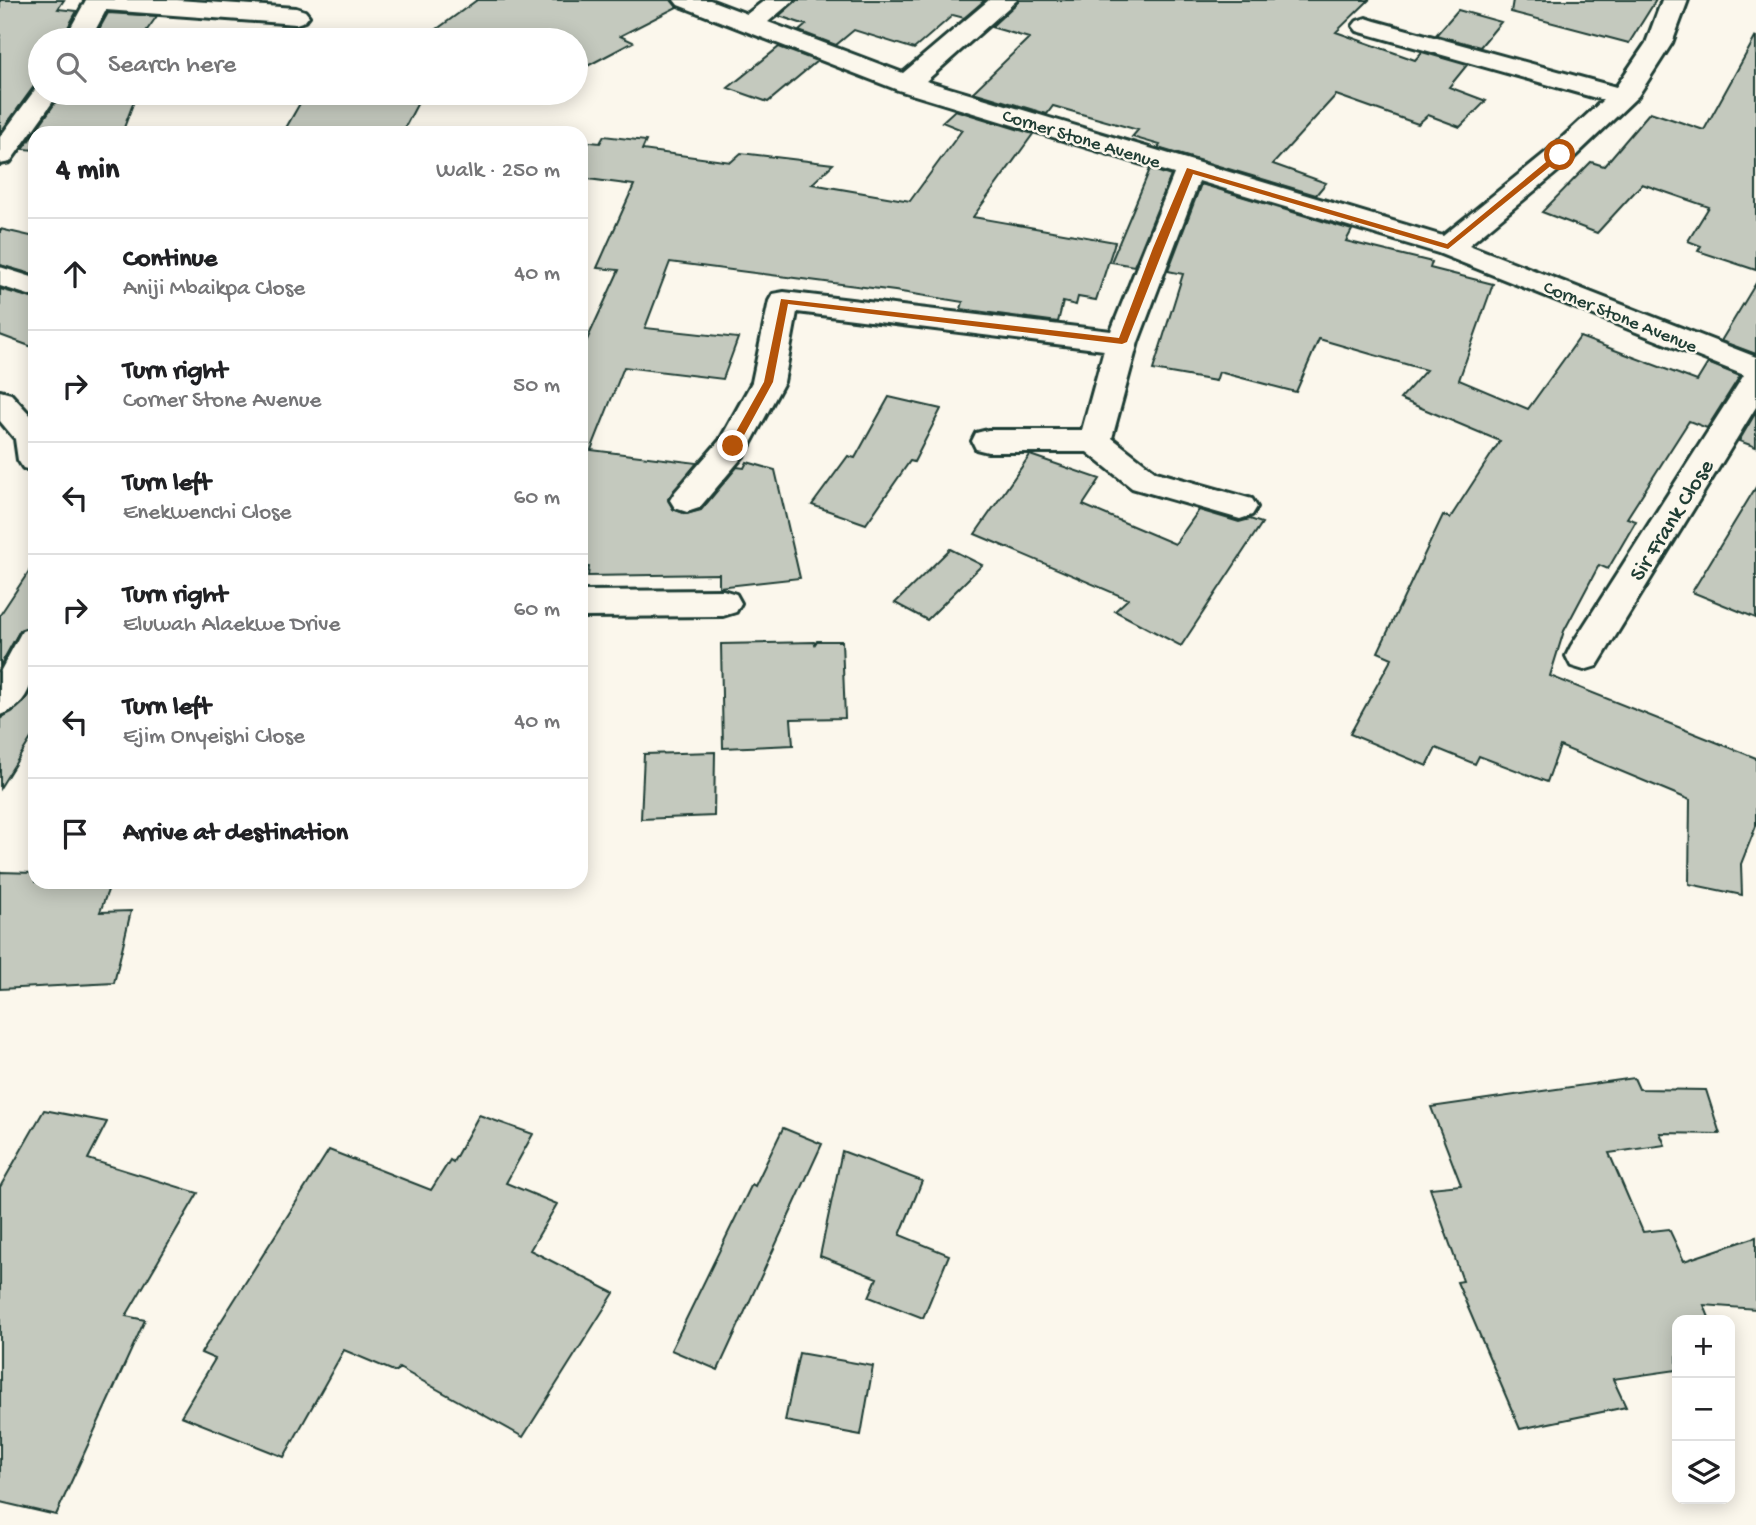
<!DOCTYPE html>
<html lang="en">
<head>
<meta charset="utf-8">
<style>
  :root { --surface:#fff; --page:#f2f2f2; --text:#202124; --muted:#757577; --line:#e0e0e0 }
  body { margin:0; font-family:"Gochi Hand",sans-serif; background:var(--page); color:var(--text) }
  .controls { position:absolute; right:21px; bottom:21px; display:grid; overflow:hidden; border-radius:14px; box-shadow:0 4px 18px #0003 }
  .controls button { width:63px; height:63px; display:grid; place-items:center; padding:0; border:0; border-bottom:2px solid var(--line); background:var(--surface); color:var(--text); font:35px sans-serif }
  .stop { position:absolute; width:21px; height:21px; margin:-16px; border:5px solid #b45309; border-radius:50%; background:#fff }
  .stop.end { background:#b45309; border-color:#fff; box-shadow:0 2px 7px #0008 }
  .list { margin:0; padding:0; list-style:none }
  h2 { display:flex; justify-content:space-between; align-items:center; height:91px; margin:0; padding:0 28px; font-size:30px }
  h2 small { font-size:23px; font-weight:400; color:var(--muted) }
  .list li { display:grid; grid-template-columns:46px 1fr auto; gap:21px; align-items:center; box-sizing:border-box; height:112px; padding:0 28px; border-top:2px solid var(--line) }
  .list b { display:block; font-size:26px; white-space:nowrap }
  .list p { margin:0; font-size:23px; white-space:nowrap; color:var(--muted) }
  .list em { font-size:23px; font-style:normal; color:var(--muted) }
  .icon { flex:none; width:38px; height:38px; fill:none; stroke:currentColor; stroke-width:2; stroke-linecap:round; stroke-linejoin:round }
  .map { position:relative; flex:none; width:1756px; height:1525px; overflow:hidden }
  .search { position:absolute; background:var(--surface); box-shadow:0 4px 18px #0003; left:28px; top:28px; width:560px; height:77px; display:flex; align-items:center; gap:18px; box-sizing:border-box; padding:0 24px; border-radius:38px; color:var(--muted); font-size:26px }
  .panel { position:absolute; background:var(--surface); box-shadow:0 4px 18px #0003; left:28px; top:126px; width:560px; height:763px; border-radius:21px }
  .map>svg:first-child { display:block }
  .building { fill:#c4c9be; stroke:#1f3d34; stroke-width:2 }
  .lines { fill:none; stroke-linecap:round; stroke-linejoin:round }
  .street-casing { stroke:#1f3d34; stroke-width:6 }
  .street { fill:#fbf7ec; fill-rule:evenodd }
  .route { fill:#b45309 }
  .labels { text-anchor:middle; stroke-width:5; stroke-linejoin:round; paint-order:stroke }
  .far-street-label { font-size:19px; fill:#1f3d34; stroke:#fbf7ec }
  .street-label { font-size:23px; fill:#1f3d34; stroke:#fbf7ec }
</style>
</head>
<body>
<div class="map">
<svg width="1756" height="1525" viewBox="0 0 1756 1525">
  <rect width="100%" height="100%" fill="#fbf7ec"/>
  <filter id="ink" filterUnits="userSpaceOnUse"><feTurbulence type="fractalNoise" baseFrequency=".0143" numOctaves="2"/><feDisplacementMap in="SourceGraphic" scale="14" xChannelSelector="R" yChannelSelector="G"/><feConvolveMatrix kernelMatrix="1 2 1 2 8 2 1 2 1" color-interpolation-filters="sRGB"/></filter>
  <g filter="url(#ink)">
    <path class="building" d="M0,0H64L58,9L77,11L61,40H40V84L35,85L0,133Z
      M477,0H671L677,7L620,36L633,42L576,72V40H422Z
      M797,0H985L964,18L953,15L914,49L854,30L836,45L799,31L806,25L779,16Z
      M1020,0H1369L1336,32L1415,60L1422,52L1467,65L1449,87L1486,101L1460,127L1428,115L1418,124L1336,95L1273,164L1326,183L1316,195L1158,148L1160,145L1132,137L1138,130L1053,106L1047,114L973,92L1029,38L991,27Z
      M1513,0H1656L1629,43L1511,12Z
      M1458,10L1501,22L1480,47L1436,35Z
      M108,13L157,16L140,40H93Z
      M1756,36V270L1698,251L1701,246L1688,241L1709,207L1642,184L1597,233L1542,212L1591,162L1604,166L1650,112L1704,130Z
      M779,47L817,61L768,102L728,88Z
      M62,93H137L122,133H35V150L23,149Z
      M306,93H423L402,133H283Z
      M955,110L1033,134L973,217L1115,242L1096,300L1078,297L1076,305L1063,302L1058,322L961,309L963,302L895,291L670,262L645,328L738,338L723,379L624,367L591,450L697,463L668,499L673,509L686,514L701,510L737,467L744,468L747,462L775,470L800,578L719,587V574L588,576L589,567H581V353L619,270L597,268L634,185L581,178V141L600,143L604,136L646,141L642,150L731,162L741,153L833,164L812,184L910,201L962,130L942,122Z
      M1150,169L1171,176L1134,266L1111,262Z
      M1201,184L1352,230L1346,241L1432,262L1430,268L1493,284L1459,380L1528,409L1580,337L1697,381L1708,363L1740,376L1707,428L1689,421L1627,518L1636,521L1608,569L1599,565L1564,631L1550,676L1756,758V826L1741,864L1742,895L1689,884L1690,800L1560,746L1547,782L1479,756L1475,764L1436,748L1427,766L1350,734L1392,658L1378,652L1443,515L1450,518L1500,441L1400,399L1426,370L1319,339L1296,392L1219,372L1216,381L1153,370L1183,274L1168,271Z
      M0,229L35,237V275L0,265Z
      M1756,283V354L1721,341Z
      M0,289L35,299V348L0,335Z
      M889,397L941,409L914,462L910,461L866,524L812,505L848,456L855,458Z
      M1756,412V447L1739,441Z
      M1030,455L1100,479L1083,505L1175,544L1199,510L1239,522L1250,519L1262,523L1181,646L1115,611L1128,599L975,534Z
      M1756,487V618L1692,592Z
      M950,549L982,565L927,620L895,603Z
      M35,562V625L20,630L0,666V615Z
      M817,641H842L845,718L791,719L793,745L723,748L721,644L814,642L815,644Z
      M35,678V732L0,788V719L24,702Z
      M715,752L714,816L641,819L644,754Z
      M0,872L35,873V882H111L100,912L131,911L114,983L0,989Z
      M1634,1078L1639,1089L1706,1090L1720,1134L1660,1133L1665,1145L1609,1153L1643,1232L1669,1229L1684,1261L1756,1237V1309L1704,1305L1710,1320H1677V1370L1613,1379L1626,1407L1520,1429L1457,1282L1463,1281L1430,1188L1461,1185L1431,1107Z
      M44,1110L107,1122L88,1159L198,1193L126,1316L145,1320L56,1515L0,1502V1187Z
      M479,1115L533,1134L506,1183L557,1204L530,1250L614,1293L523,1437L399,1368L396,1372L344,1350L284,1457L181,1416L215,1359L201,1353L329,1150L431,1190L450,1160L453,1162Z
      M783,1128L822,1144L718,1370L671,1350L752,1184L755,1186Z
      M842,1151L922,1181L900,1235L949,1255L923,1318L869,1297L877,1278L820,1256Z
      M799,1353L873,1366L861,1435L785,1421Z"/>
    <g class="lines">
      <defs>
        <path id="street" d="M86,0H177L296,8L305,11L309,16L305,21L296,24L106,10L90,40H64Z
          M674,0H710L747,14L765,0H794L768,22L903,73L989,0H1017L926,81L1443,236L1550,149L1603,100L1357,31L1353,26L1357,21L1366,18L1375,21L1616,87L1646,43L1662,0H1688L1672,43L1638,96L1570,161L1469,245L1756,357V407L1597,666L1584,670L1571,666L1566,656L1571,646L1744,375L1438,253L1199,181L1138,342L1112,438L1156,472L1252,499L1257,507L1252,515L1240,519L1132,488L1087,452H988L976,449L972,441L976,433L988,430H1082L1104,350L797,312L784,382L745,454L699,508L687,512L675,508L670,500L675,492L720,440L752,382L769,301L773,294L784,292L1111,331L1174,174L898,90L678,5Z
          M40,86V93H59L10,162L0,164V137L37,87Z
          M0,267L35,278V297L0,286Z
          M0,391L11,394L35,420V471L23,468L18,460L15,439L0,421Z
          M723,590L736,594L741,603L736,612L723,616L581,617V591Z
          M35,627C35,660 39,703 0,715V672L22,631Z"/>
      </defs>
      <use href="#street" class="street-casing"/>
      <use href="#street" class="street"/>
    </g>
  </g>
  <path class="route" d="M1557,153L1564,155L1448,249L1193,174L1127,342L1122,344L788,304L773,382L737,448L728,446L764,382L781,299L1119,338L1153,248L1187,168L1447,244Z"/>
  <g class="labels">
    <g class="far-street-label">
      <text transform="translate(1082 137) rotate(17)" y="7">Corner Stone Avenue</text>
      <text transform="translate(1621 315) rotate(22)" y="7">Corner Stone Avenue</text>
    </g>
    <g class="street-label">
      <text transform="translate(1670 519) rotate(-58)" y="8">Sir Frank Close</text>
    </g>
  </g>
</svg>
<div class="controls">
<button>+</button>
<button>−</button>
<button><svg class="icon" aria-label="layers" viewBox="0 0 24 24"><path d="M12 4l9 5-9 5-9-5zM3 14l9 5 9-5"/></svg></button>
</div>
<div class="stop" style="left:1560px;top:155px"></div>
<div class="stop end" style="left:733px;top:446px"></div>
<div class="search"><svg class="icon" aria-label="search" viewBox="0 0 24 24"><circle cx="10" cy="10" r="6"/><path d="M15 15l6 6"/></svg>Search here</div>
<section class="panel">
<h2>4 min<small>Walk · 250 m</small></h2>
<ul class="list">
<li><svg class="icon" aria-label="ahead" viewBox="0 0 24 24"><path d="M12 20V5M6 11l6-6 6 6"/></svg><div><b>Continue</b><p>Aniji Mbaikpa Close</p></div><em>40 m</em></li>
<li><svg class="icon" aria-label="right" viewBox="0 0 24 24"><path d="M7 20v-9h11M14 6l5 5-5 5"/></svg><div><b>Turn right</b><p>Corner Stone Avenue</p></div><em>50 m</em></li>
<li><svg class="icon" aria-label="left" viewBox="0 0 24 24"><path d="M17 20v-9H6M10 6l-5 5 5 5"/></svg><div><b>Turn left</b><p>Enekwenchi Close</p></div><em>60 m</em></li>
<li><svg class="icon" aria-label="right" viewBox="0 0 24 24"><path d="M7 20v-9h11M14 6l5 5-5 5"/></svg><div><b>Turn right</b><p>Eluwah Alaekwe Drive</p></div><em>60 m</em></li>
<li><svg class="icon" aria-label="left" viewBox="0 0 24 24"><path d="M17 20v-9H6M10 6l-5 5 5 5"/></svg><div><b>Turn left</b><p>Ejim Onyeishi Close</p></div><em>40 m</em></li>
<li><svg class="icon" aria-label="arrive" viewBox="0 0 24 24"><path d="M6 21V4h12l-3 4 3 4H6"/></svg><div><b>Arrive at destination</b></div></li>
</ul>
</section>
</div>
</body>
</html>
